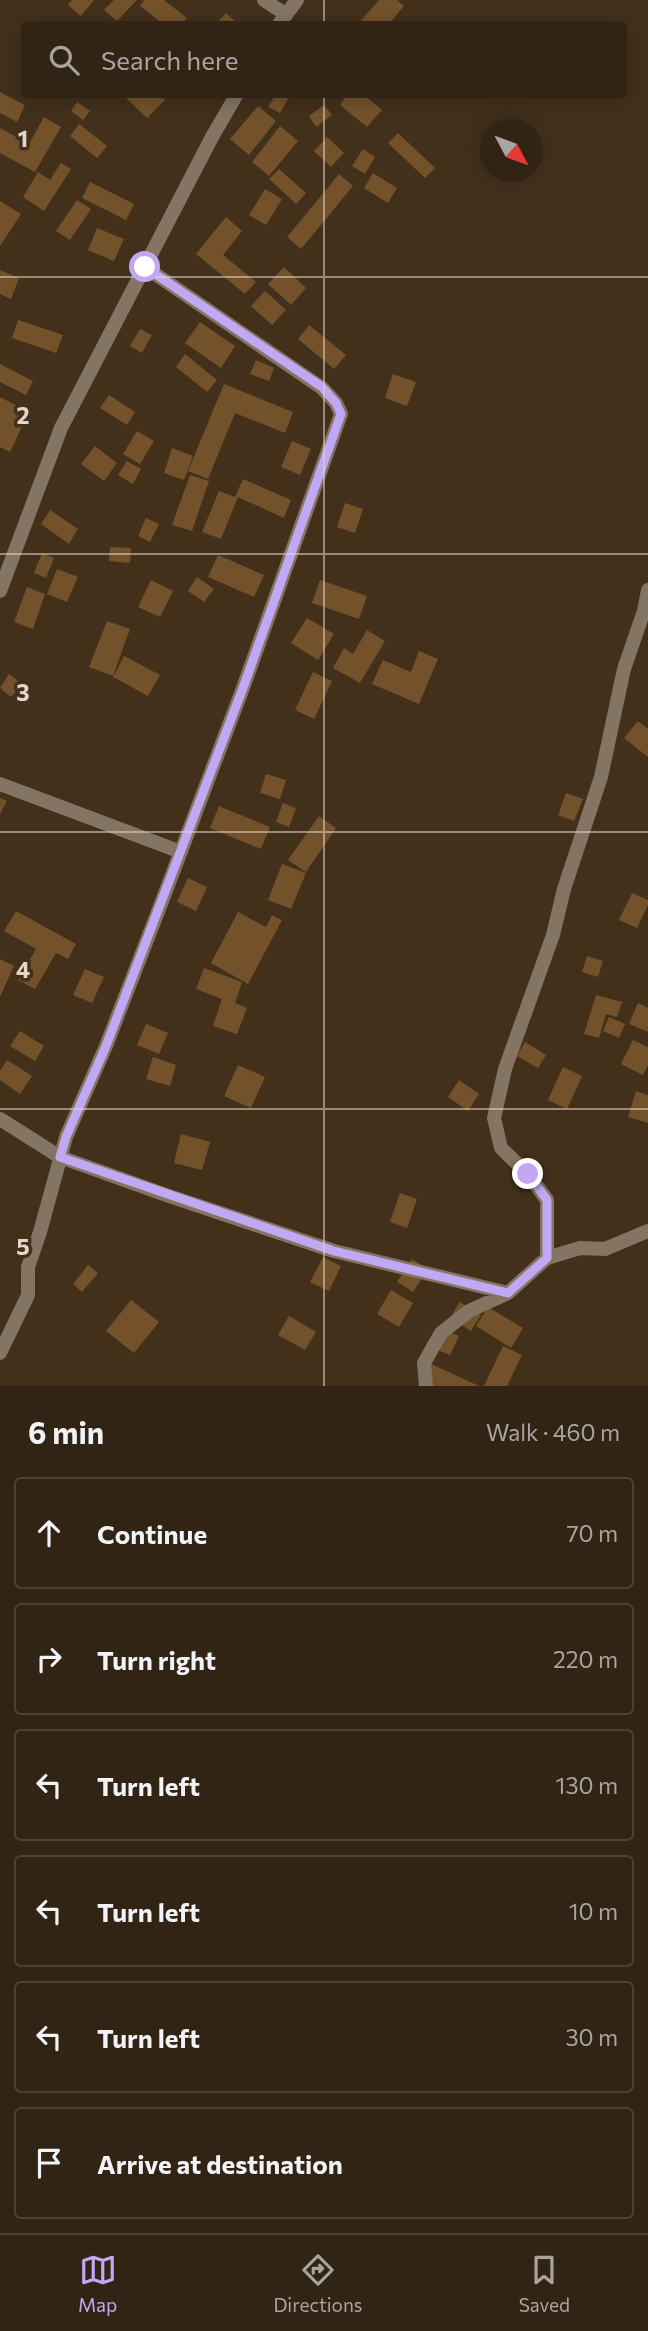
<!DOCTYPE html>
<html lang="en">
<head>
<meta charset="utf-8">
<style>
  :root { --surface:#322414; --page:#3a2c1d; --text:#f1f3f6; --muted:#a8a4a0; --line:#4d4134; --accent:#c0a8f3 }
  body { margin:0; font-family:Commissioner,sans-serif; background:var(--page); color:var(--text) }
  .compass { position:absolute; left:480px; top:119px; width:63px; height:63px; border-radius:50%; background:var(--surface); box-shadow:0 4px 18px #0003; rotate:131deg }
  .stop { position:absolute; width:21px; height:21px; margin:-16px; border:5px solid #c0a8f3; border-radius:50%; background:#fff }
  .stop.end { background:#c0a8f3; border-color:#fff; box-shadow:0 2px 7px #0008 }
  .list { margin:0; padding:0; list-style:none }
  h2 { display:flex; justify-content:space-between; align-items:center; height:91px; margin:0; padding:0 28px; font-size:30px }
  h2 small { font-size:23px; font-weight:400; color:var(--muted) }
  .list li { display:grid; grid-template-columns:46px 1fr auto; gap:21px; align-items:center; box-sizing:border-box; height:112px; margin:0 14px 14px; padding:0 14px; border:2px solid var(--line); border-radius:7px }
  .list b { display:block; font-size:26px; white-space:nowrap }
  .list em { font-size:23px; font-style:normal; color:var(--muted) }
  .icon { flex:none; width:38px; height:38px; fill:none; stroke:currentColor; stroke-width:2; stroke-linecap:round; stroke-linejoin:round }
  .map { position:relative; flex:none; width:648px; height:1386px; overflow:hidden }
  .search { position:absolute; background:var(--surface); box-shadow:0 4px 18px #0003; left:21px; right:21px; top:21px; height:77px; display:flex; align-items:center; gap:18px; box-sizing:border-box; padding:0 24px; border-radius:7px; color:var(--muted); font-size:26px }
  .sheet { height:847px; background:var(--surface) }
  nav { display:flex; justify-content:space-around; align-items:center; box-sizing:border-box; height:98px; border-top:2px solid var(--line); background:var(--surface); font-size:19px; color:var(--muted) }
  nav a { display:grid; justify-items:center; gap:4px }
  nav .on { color:var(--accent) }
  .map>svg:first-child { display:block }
  .building { fill:#73522b }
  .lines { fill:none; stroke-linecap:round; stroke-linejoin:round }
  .street { stroke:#847463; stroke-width:14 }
  .route { stroke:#c0a8f3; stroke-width:9 }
  .grid { fill:none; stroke:#e2d6ca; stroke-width:2; stroke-opacity:0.55 }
  .grid-label { font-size:23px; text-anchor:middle; font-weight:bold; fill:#e2d6ca; stroke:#42301b; stroke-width:7; stroke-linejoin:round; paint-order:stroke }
</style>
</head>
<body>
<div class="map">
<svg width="648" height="1386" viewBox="0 0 648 1386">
  <rect width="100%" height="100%" fill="#42301b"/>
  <path class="building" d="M72,0H94L81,16L68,5Z
    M114,0H137L117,21L104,10Z
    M144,0H164L187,18L182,24H163L140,6Z
    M379,0H397L404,6L389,24H358Z
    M226,13L235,21L232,24H216Z
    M0,92L25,105L17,122L0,113Z
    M126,94H160L165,100L147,118L124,96Z
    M276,94H291L280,113L268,107Z
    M348,94H363L382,110L367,127L340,105Z
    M77,102L90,111L83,120L71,111Z
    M324,105L332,115L316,127L309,116Z
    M258,106L276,121L249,155L230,139Z
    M44,117L61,127L35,172L0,153V128L29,144Z
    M79,124L107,146L97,158L70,136Z
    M280,126L298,141L269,176L252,162Z
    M398,133L435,168L425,178L388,143Z
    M327,137L344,153L331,167L314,151Z
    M363,149L375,157L365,174L352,166Z
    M61,163L71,169L44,211L23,197L38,172L50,180Z
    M279,169L306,193L296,204L269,179Z
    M373,173L397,188L388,203L364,188Z
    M339,174L353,186L301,249L287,237Z
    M90,182L134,204L126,220L82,198Z
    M265,189L282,199L266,225L249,215Z
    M77,200L91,209L70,240L56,231Z
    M0,201L21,214L0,246Z
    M226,217L242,231L223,255L256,282L245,294L196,254Z
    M97,228L124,239L114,261L88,250Z
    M284,267L306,288L291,305L268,284Z
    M0,270L19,278L11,299L0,294Z
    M265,291L286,310L272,325L251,306Z
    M18,320L63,335L56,353L12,338Z
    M200,322L235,346L221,368L185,343Z
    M309,325L346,355L334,369L298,339Z
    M140,329L152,335L142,353L130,346Z
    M185,354L217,380L207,392L176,367Z
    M256,360L274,368L269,381L250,374Z
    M0,364L33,381L26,395L0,382Z
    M393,374L416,382L407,406L385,398Z
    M224,384L293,412L285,433L235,413L208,479L188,471Z
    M109,395L135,412L127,425L100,408Z
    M0,397L29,412L10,452L0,447Z
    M137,431L154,441L140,464L123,454Z
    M292,441L311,449L300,475L281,467Z
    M95,446L117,463L104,481L81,464Z
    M172,448L193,456L184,480L164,473Z
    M127,461L141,469L133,484L118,475Z
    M190,475L209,481L192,531L172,525Z
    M243,479L291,500L284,518L238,497L221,539L202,532L219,491L235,497Z
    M345,503L363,509L355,533L337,527Z
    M50,510L78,529L69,544L41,524Z
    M146,518L159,524L150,542L138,536Z
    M110,547L131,548L130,563L109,561Z
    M42,553L54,558L46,578L34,573Z
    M218,555L264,575L254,597L208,577Z
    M57,569L78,577L67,602L47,594Z
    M197,577L214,589L204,602L188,591Z
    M151,580L173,591L160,617L138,607Z
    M320,580L367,596L359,619L312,603Z
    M27,587L45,594L33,629L14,622Z
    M307,618L334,634L318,660L291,643Z
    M107,621L130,629L113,676L89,667Z
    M367,630L385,641L360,683L333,668L344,648L353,654Z
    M419,651L438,659L419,704L372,684L383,660L411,672Z
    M124,656L160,675L148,696L113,677Z
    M313,672L332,681L314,719L295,710Z
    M9,674L22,684L11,697L0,688Z
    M638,721L648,729V757L624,738Z
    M266,774L286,780L280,799L260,793Z
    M566,793L583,799L574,821L558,815Z
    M0,798L7,801L0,814Z
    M283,803L296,808L289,827L276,822Z
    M219,806L270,827L261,849L210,828Z
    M319,816L336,828L306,872L288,860Z
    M282,864L306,873L291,909L268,900Z
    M188,878L207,887L196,911L177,902Z
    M632,893L648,900V905L637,928L619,920Z
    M16,911L76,944L68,959L56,953L35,989L18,980L36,949L4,931Z
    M238,912L266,927L272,915L282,920L248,984L211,963Z
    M587,956L603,961L598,977L582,972Z
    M0,959L14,966L0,997Z
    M204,968L242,982L235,1003L247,1008L237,1034L213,1026L222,999L196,989Z
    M85,969L104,977L92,1003L73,995Z
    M596,995L622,1002L617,1017L606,1014L599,1038L584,1034Z
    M638,1003L648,1008V1032L629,1024Z
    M609,1017L625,1024L619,1038L603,1031Z
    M146,1024L168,1033L159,1054L137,1045Z
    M20,1031L44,1046L35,1061L10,1046Z
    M633,1040L648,1047V1065L643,1075L621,1064Z
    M525,1042L546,1055L538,1068L517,1056Z
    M153,1057L176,1065L170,1086L146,1079Z
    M7,1060L32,1076L20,1094L0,1080V1071Z
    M238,1065L265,1077L251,1108L224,1096Z
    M563,1067L582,1076L567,1109L548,1100Z
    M459,1080L479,1094L468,1111L448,1097Z
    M636,1091L648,1095V1123L628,1117Z
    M181,1134L210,1142L202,1170L174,1163Z
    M400,1193L417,1199L407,1228L390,1222Z
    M323,1257L341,1266L329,1291L310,1282Z
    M412,1259L428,1269L413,1292L397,1282Z
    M88,1265L98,1273L82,1292L73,1284Z
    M391,1290L413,1303L399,1327L377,1314Z
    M131,1300L159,1322L134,1353L106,1331Z
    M460,1302L481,1315L471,1331L450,1318Z
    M488,1307L523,1328L511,1348L476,1326Z
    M289,1316L316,1332L305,1350L278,1335Z
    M447,1331L459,1336L450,1355L438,1350Z
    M503,1346L522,1355L507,1386H484Z
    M429,1363L479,1386H428Z"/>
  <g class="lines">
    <path class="street" d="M264,0L285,14
      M279,24L297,0
      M0,591L61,428L212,137L237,94
      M0,784L181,852
      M0,1119L60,1157L169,1196L334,1251L508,1293
      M547,1258V1200L528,1174L501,1148L494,1118L505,1069L553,935L564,889L601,777L624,669L644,611L648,590
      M0,1353L28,1295V1267L40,1232L66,1137L106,1046L159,909L243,688L341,414L336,403L322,388L145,267
      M426,1386L424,1363L441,1333L469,1311L508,1293L547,1258L580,1248L605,1249L648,1231"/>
  </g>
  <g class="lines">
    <path class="route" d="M145,267L322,387L336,403L341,414L243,688L106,1046L66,1137L60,1157L334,1251L508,1293L547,1258V1200L528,1174"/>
  </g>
  <path class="grid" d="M324,0V24M324,94V1386M0,277H648M0,554H648M0,832H648M0,1109H648"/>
  <g class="grid-label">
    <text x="23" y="147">1</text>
    <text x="23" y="424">2</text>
    <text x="23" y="701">3</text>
    <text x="23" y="978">4</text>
    <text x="23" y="1255">5</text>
  </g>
</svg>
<svg class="compass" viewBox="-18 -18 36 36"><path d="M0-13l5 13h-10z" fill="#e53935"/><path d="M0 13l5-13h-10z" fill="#a8a4a0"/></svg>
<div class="stop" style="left:145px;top:267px"></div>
<div class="stop end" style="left:528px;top:1174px"></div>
<div class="search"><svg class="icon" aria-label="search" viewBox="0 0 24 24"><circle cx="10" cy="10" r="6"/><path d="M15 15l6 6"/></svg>Search here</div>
</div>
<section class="sheet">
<h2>6 min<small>Walk · 460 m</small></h2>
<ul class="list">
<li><svg class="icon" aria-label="ahead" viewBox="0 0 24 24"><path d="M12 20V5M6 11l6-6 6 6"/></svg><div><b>Continue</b></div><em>70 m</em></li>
<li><svg class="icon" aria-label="right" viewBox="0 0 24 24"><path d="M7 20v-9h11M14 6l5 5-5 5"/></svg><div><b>Turn right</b></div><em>220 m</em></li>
<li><svg class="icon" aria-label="left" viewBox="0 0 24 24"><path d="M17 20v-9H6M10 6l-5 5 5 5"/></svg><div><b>Turn left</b></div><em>130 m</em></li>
<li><svg class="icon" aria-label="left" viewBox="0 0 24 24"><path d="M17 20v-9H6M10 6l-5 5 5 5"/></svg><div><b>Turn left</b></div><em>10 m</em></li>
<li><svg class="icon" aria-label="left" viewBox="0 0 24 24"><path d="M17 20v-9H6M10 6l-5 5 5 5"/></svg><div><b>Turn left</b></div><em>30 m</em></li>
<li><svg class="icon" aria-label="arrive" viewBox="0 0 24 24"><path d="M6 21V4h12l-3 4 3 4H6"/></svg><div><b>Arrive at destination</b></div></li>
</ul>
</section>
<nav>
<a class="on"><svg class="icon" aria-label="map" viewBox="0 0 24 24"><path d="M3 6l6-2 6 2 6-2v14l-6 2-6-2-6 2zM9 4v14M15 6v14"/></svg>Map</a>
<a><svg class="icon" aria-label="directions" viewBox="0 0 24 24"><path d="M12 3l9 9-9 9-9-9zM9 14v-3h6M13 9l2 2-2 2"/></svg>Directions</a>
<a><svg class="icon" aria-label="saved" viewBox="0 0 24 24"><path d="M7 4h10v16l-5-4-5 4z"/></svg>Saved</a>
</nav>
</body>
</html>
